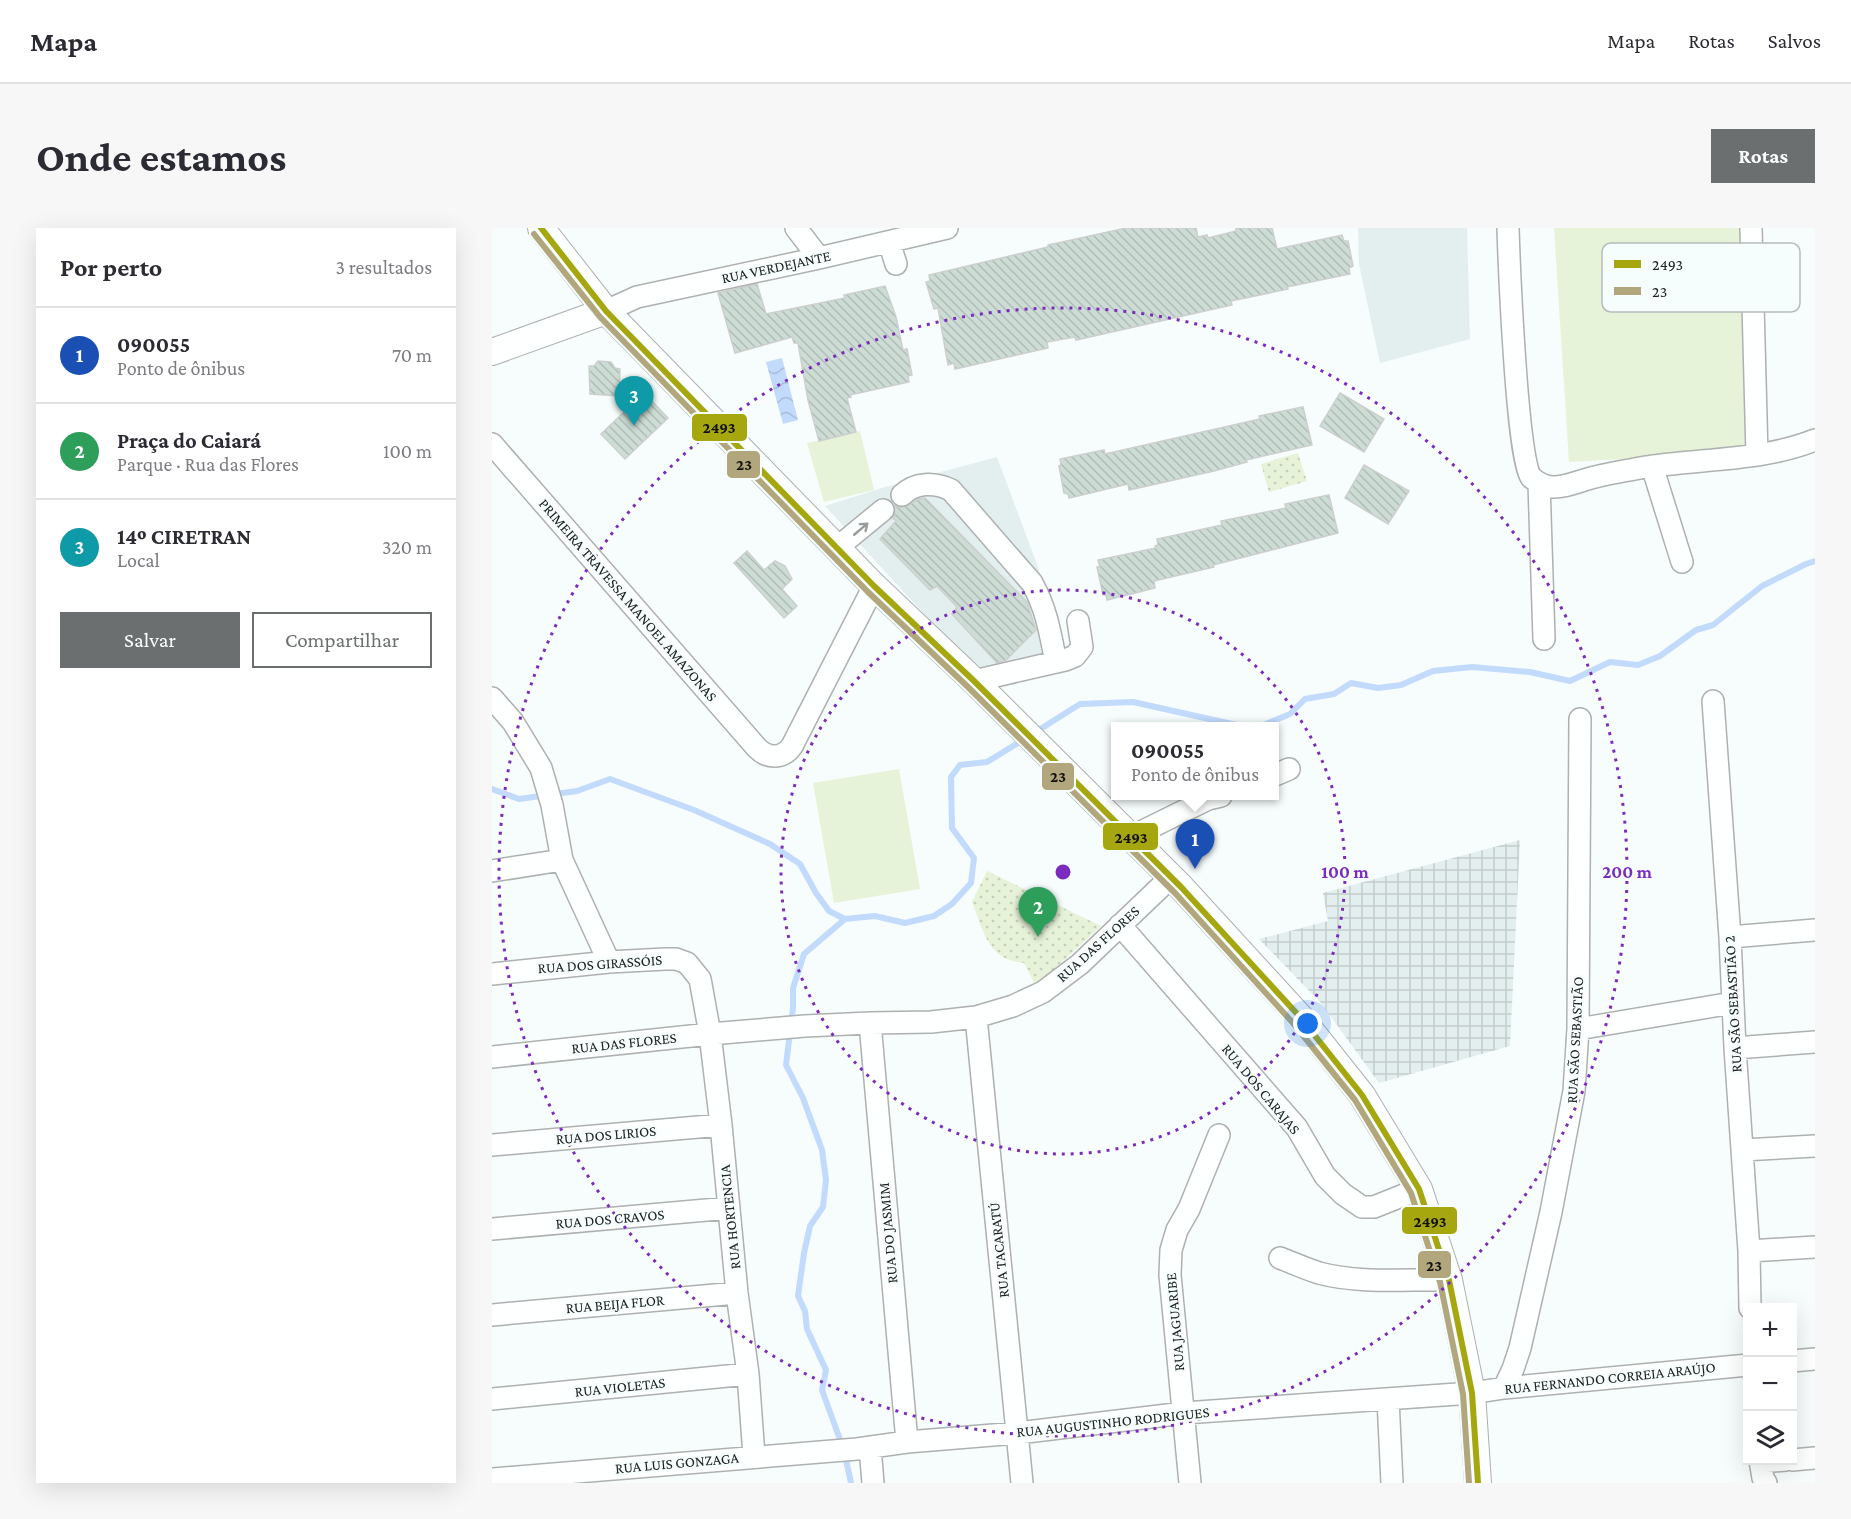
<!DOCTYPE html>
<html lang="pt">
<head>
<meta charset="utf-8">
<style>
  :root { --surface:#fff; --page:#f7f7f7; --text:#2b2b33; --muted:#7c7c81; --line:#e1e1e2; --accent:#6b6f6f }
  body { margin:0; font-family:"Crimson Pro",serif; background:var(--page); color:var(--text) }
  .controls { position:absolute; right:18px; bottom:18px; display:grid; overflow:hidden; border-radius:0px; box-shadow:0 6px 24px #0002 }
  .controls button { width:54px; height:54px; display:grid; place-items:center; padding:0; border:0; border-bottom:2px solid var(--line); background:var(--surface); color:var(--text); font:30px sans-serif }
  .you { position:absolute; left:816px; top:796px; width:21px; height:21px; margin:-15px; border:4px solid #fff; border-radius:50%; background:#1a73e8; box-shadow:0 0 0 9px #1a73e833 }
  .badge { display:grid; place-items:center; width:39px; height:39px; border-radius:50%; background:var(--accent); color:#fff; font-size:20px; font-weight:700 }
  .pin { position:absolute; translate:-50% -50px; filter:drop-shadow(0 2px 3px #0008) }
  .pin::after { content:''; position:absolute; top:32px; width:21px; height:18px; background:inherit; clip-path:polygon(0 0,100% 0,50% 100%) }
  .popup { position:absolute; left:619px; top:494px; width:168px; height:78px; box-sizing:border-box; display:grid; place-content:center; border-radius:0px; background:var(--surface); filter:drop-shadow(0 2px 4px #0005); font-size:20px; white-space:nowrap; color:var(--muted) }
  .popup b { font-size:22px; color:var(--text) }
  .popup::after { content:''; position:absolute; left:50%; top:100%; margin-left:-12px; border:12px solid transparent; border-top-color:var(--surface) }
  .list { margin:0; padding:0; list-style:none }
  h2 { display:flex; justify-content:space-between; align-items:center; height:78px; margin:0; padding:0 24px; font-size:26px }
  h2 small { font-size:20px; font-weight:400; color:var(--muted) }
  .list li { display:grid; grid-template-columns:39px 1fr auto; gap:18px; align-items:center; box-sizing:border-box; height:96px; padding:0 24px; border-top:2px solid var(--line) }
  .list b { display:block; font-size:22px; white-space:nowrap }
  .list p { margin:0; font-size:20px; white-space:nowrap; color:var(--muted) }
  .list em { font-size:20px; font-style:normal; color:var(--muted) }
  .actions { display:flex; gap:12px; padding:18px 24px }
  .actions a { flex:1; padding:14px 0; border:2px solid var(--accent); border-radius:0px; text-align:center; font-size:21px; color:var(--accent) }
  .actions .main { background:var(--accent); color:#fff }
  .icon { flex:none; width:33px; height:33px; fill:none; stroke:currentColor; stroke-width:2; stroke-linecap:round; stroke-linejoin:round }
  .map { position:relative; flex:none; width:1323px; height:1255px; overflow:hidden; border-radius:0px }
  header { display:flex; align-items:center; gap:36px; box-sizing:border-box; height:84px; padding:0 30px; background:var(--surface); border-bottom:2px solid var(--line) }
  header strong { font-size:28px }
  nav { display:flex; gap:33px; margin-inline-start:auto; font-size:21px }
  .intro { display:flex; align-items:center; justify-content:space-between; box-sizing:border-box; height:144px; padding:0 36px }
  h1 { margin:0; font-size:42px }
  .button { padding:15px 27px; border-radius:0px; background:var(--accent); color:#fff; font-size:21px; font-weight:700 }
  main { display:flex; gap:36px; padding:0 36px }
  aside { flex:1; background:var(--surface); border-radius:0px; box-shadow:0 6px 24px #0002 }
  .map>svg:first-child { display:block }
  .built { fill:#e3efee }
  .industrial { fill:url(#industrial-grid) }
  .green { fill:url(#green-dots) }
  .pitch { fill:#e6f3d8 }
  .water { fill:url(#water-waves) }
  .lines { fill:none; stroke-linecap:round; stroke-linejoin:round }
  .stream { stroke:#c2dbfd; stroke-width:6 }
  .building { fill:url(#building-back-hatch); stroke:#cccfce; stroke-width:1.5 }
  .minor-casing { stroke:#adb1b0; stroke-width:24 }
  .major-casing { stroke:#adb1b0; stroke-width:28 }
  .minor { stroke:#feffff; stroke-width:21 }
  .major { stroke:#feffff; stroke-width:26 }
  .bus-1-casing { stroke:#f5fefd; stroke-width:10 }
  .bus-2-casing { stroke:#f5fefd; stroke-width:10 }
  .bus-1 { stroke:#a6a70e; stroke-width:6 }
  .bus-2 { stroke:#b2a77c; stroke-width:6 }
  .oneway { stroke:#9a9c9c }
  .ring { fill:none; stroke:#7b2cbf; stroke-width:3; stroke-dasharray:3 6 }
  .labels { text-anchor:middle; stroke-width:5; stroke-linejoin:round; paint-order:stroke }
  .street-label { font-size:15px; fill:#202323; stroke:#f5fefd }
  .key { fill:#f5fefd; stroke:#b5bcbc; stroke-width:1.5 }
  .key-label { font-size:16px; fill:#202323 }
  .centre { fill:#7b2cbf; stroke:#f5fefd; stroke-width:3 }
  .ring-label { font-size:18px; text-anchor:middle; font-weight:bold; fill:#7b2cbf; stroke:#f5fefd; stroke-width:5; stroke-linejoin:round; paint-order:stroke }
  .line-badge { stroke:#f5fefd; stroke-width:2 }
  .pale-badge-label { font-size:16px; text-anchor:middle; font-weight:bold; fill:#111 }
</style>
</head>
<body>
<header>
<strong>Mapa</strong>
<nav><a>Mapa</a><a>Rotas</a><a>Salvos</a></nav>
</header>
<div class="intro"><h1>Onde estamos</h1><a class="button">Rotas</a></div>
<main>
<aside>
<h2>Por perto<small>3 resultados</small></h2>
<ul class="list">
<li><span class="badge" style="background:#1a4fb4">1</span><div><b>090055</b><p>Ponto de ônibus</p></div><em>70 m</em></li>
<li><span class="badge" style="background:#2e9e5b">2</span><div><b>Praça do Caiará</b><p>Parque · Rua das Flores</p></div><em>100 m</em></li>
<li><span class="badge" style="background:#0f9aa8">3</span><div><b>14º CIRETRAN</b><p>Local</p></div><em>320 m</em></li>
</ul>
<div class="actions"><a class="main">Salvar</a><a>Compartilhar</a></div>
</aside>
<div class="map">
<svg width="1323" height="1255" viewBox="0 0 1323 1255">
  <defs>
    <pattern id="industrial-grid" width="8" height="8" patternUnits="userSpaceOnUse" patternTransform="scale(1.5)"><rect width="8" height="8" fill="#e3efee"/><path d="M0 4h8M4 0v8" fill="none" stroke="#c2cdcc"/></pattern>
    <pattern id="green-dots" width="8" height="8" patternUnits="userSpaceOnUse" patternTransform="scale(1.5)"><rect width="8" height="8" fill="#e6f3d8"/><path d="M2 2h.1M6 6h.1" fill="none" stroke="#c5d0b9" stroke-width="1.8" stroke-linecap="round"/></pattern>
    <pattern id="water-waves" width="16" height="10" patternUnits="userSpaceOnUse" patternTransform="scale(1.5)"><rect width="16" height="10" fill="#c2dbfd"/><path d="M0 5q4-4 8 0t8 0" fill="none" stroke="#a6bcd9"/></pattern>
    <pattern id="building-back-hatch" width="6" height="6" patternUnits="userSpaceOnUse" patternTransform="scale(1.5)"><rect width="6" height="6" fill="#cdddd5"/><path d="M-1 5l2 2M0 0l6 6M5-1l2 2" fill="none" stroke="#b0bdb7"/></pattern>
  </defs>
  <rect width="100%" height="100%" fill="#f7fcfc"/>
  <path class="built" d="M866,0H975L978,111L888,135L867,36Z
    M505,229L546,339L568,421L488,447L333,278L393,259Z"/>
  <path class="industrial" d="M1028,612L1018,818L887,855L829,775L767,711L836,693L831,665Z"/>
  <path class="green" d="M806,225L815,253L777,264L769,236Z
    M495,643L609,698L544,758L532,735C495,732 492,703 480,674Z"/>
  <path class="pitch" d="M1062,0H1248L1262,223L1077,234Z
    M368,203L382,262L332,274L315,215Z
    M407,541L428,661L342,675L321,555Z"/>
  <path class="water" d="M290,130L306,192L291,196L274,134Z"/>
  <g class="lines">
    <path class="stream" d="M769,498L798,486L813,471L842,466L859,455L886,460L909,457L941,443L980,439L1038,444L1078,453L1118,434L1146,437L1168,428L1204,402L1221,397L1270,358L1314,336L1323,333
      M542,505L588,476L641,474L749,498
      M0,561L27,571L85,563L118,551L202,582L278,616L308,636L324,665L337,683L353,691L383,688L413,695L442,688L460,676L479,655L482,630L460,600L459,549L468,537L495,534L531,512
      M350,1217L330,1162L334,1142L315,1101L313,1083L306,1068L312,1025L318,998L331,979L334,952L330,922L311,870L294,837L301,780V760L312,726L353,691
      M353,1227L359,1255"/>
  </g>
  <path class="building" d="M634,0H704L706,9L715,7L716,10L744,3V0H780L785,21L850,7L852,13H856L861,38L857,40L858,46L795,59L796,61L739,73L740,77L584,112L583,109L555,114L556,120L463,141L462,135L456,137L446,80L442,81L434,54L438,53L437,47L556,19V17Z
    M265,56L274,86L353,70L352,67L393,58L404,89L411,122L415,121L420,147L416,148L417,154L358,167L359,169L355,170L364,204L327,213L316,172L306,115H302L300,109L243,125L226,65Z
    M106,133L119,134L123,140L128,141L127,168L98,166L97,138H102Z
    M152,165L176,190L133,231L109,206Z
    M848,165L892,191L872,224L828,198Z
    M811,179L820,217L754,232L755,234L722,243L637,262L636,256L577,270L576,266L572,265L567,238L569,237L568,231L612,222L613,226L768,191L767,188Z
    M872,237L917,263L896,296L853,270Z
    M837,267L846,305L721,337L722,339L662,353L663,360L615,372L614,367H611L605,339H608L606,332L664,320L663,318L666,317L665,311L730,297L729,293L794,280L793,276Z
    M433,270L535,374L544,402L514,432L505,435L460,386L465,379L445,358L438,362L388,311L404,293L401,290L403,286L402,277L406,279H413L426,271Z
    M255,323L272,342L283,333L293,338L300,351L290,361L305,378L292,390L242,335Z"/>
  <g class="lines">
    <defs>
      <path id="minor" d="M304,0L327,30
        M1016,0C1017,33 1025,233 1039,249C1044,254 1052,258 1059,259C1074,260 1089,252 1103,249C1118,245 1133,243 1148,240C1206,230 1268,234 1323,212
        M1259,0L1265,227
        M397,14L404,36
        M114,83L145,69L327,30L455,0
        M0,216L265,520C276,531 291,531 300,518L382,358
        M1160,238L1190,334
        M1047,255L1052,411
        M410,267C423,254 443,254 459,262L540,355C555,382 558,405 564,434
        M346,319L391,282
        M482,453L573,432L583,428L590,419L586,393
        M0,470L21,494L49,540L60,577L70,632L117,734
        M1221,473L1238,709L1243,820L1257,1023L1258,1080
        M783,547L797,541
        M639,609L716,571L729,568
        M0,643L70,632
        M628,697L805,900L833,948L851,966L870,979H882L927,961
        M1238,709L1323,702
        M0,746L117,734L173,731H184L195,735L208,751L218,806L229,897L245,1065L256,1146L262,1228
        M484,789L530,1255
        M378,795L415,1214
        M1086,801L1240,775
        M1243,820L1323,814
        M0,829L218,806L313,798L378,795L439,794L484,789L521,778L551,764L588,736L679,649
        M0,917L229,897
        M1250,922L1323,918
        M0,1001L237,980
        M1257,1023L1323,1019
        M788,1030C801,1035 814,1041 827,1045C868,1056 914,1051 957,1052
        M0,1087L245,1065
        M1300,1133L1323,1131
        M1012,1160L1021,1141L1028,1120L1059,984L1082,863L1086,801L1088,491
        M0,1171L256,1146
        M896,1171L900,1255
        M378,1219L381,1255
        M1268,1232L1271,1250L1274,1255
        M1300,1232L1323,1230
        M1268,1234L1294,1232
        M0,1251L365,1221L415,1214L526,1205L692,1185L980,1165L1012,1160L1256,1137
        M698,1255L678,1047L679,1022L685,1002L697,981L727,907"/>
      <path id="major" d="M49,0L114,83L382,358L482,453L689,659L808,789L870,867L927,961L957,1052L980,1165L986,1255
        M0,124L114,83"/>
    </defs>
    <use href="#minor" class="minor-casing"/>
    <use href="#major" class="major-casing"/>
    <use href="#minor" class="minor"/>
    <use href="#major" class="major"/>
    <defs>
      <path id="bus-1" d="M49,0L114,83L382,358L482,453L689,659L808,789L870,867L927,961L957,1052L980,1165L986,1255"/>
      <path id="bus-2" d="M42,6L108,89L376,364L476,459L683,665L801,795L863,872L919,965L948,1054L971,1166L977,1255"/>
    </defs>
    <use href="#bus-1" class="bus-1-casing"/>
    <use href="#bus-2" class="bus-2-casing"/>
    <use href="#bus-1" class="bus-1"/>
    <use href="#bus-2" class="bus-2"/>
  </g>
  <defs><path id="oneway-shaft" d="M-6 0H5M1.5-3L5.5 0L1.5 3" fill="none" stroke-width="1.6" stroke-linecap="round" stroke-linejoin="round" transform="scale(1.5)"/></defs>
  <use class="oneway" href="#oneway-shaft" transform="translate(369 301) rotate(-40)"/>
  <g class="ring">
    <circle cx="571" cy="644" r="282"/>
    <circle cx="571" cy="644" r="564"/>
  </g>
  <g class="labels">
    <g class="street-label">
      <text transform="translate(284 39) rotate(-12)" y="5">RUA VERDEJANTE</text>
      <text transform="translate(136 372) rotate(49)" y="5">PRIMEIRA TRAVESSA MANOEL AMAZONAS</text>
      <text transform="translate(606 716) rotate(-42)" y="5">RUA DAS FLORES</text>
      <text transform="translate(108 736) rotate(-4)" y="5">RUA DOS GIRASSÓIS</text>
      <text transform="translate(1241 776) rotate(-93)" y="5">RUA SÃO SEBASTIÃO 2</text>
      <text transform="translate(1083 812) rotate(-87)" y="5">RUA SÃO SEBASTIÃO</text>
      <text transform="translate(132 815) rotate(-6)" y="5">RUA DAS FLORES</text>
      <text transform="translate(769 861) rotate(50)" y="5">RUA DOS CARAJAS</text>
      <text transform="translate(114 907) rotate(-5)" y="5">RUA DOS LIRIOS</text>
      <text transform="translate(238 989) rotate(-96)" y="5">RUA HORTENCIA</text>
      <text transform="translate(118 991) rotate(-5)" y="5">RUA DOS CRAVOS</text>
      <text transform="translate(396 1005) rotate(-95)" y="5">RUA DO JASMIM</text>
      <text transform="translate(507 1022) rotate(-96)" y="5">RUA TACARATÚ</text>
      <text transform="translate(123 1076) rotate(-5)" y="5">RUA BEIJA FLOR</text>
      <text transform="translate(683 1094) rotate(-95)" y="5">RUA JAGUARIBE</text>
      <text transform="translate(1118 1150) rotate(-6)" y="5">RUA FERNANDO CORREIA ARAÚJO</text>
      <text transform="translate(128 1159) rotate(-6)" y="5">RUA VIOLETAS</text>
      <text transform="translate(621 1194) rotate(-6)" y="5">RUA AUGUSTINHO RODRIGUES</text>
      <text transform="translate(185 1235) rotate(-5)" y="5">RUA LUIS GONZAGA</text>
    </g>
  </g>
  <rect x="1110" y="15" width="198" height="69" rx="9" class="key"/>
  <rect x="1122" y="32" width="27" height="8" fill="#a6a70e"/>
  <rect x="1122" y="59" width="27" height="8" fill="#b2a77c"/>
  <g class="key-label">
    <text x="1160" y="42">2493</text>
    <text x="1160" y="69">23</text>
  </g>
  <circle cx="571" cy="644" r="9" class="centre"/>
  <g class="ring-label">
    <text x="853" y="650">100 m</text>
    <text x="1135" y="650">200 m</text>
  </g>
  <g class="line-badge">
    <rect x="199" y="185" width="57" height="29" rx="6" fill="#a6a70e"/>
    <rect x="234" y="222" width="35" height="29" rx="6" fill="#b2a77c"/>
    <rect x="549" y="534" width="34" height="29" rx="6" fill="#b2a77c"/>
    <rect x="610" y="594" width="57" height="29" rx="6" fill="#a6a70e"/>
    <rect x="909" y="978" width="57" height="29" rx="6" fill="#a6a70e"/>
    <rect x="925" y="1022" width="35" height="29" rx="6" fill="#b2a77c"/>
  </g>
  <g class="pale-badge-label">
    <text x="227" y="205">2493</text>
    <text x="252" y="242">23</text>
    <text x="566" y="554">23</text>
    <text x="639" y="615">2493</text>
    <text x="938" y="999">2493</text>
    <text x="942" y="1043">23</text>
  </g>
</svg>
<div class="controls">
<button>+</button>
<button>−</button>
<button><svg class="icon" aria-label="layers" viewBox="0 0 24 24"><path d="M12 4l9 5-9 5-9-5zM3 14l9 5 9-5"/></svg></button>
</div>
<div class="you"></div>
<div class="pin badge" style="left:703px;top:641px;background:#1a4fb4">1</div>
<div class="popup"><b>090055</b>Ponto de ônibus</div>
<div class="pin badge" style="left:546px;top:709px;background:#2e9e5b">2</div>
<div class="pin badge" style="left:142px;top:198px;background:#0f9aa8">3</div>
</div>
</main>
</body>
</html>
